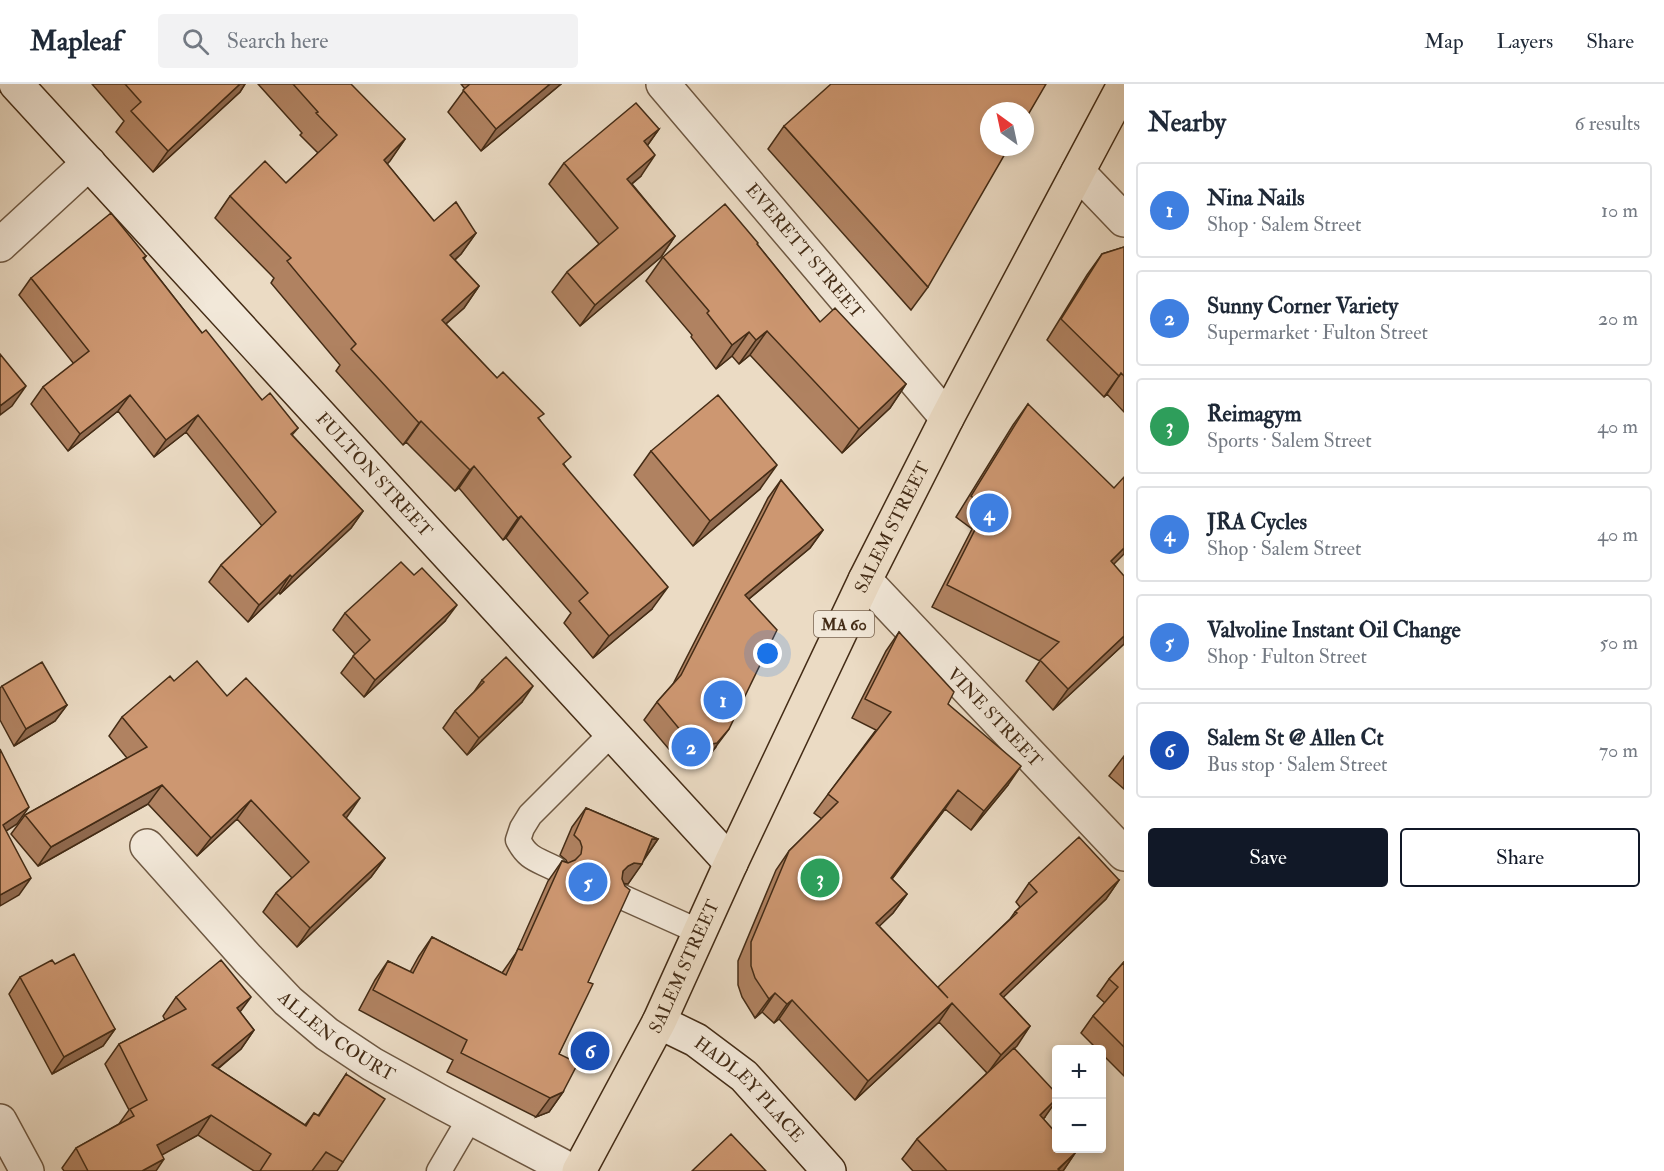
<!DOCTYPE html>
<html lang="en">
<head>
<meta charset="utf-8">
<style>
  :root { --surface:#fff; --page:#f2f2f3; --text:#1f2937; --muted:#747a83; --line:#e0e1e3; --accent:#111827 }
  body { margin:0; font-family:"IM FELL Double Pica",serif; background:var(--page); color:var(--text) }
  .controls { position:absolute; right:18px; bottom:18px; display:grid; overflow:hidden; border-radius:6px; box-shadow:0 3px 9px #0003 }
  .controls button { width:54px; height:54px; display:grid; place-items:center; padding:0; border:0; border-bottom:2px solid var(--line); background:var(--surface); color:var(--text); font:30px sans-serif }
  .compass { position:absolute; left:980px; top:18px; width:54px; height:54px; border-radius:50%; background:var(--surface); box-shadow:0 3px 9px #0003; rotate:327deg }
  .you { position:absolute; left:768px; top:570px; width:21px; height:21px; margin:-15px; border:4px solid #fff; border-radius:50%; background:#1a73e8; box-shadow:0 0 0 9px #1a73e833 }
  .badge { display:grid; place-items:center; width:39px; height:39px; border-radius:50%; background:var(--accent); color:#fff; font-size:20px; font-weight:700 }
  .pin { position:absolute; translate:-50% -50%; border:3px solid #fff; box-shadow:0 2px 6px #0006 }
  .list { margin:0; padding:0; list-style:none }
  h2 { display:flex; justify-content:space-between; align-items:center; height:78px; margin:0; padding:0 24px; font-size:26px }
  h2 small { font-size:20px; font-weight:400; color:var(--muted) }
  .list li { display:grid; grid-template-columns:39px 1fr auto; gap:18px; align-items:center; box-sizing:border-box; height:96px; margin:0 12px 12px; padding:0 12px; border:2px solid var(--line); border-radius:6px }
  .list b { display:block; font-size:22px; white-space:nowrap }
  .list p { margin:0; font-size:20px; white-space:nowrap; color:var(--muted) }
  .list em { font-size:20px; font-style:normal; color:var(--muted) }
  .actions { display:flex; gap:12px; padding:18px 24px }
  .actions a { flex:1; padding:14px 0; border:2px solid var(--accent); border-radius:6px; text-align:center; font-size:21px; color:var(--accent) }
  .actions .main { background:var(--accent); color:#fff }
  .icon { flex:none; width:33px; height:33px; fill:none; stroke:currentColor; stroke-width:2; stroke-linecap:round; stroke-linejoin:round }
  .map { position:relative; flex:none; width:1124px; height:1087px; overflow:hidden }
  header { display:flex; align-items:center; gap:36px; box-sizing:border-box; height:84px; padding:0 30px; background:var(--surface); border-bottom:2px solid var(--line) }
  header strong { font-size:28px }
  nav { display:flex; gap:33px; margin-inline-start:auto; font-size:21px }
  .search { width:420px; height:54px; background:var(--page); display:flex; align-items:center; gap:15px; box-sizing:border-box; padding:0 21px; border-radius:6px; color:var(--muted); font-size:22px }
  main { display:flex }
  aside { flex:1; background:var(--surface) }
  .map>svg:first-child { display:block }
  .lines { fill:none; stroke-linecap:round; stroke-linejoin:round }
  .lane-casing { stroke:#6e5842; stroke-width:27 }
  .street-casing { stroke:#6e5842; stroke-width:36 }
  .secondary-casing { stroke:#442c16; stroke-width:36 }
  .primary-casing { stroke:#442c16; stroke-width:36 }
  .lane { stroke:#f2e8d9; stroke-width:24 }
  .street { stroke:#f2e8d9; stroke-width:33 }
  .secondary { stroke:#f2e8d9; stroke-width:33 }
  .primary { stroke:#ebdbc4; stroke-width:33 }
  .wall { fill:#b08261; stroke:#442c16; stroke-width:1.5 }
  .shaded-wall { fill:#906a4f; stroke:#442c16; stroke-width:1.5 }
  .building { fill:#cd9771; stroke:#442c16; stroke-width:1.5 }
  .labels { text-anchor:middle; stroke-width:4.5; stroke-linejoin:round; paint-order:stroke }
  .shield { fill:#f2e8d9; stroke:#786450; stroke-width:1.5 }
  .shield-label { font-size:16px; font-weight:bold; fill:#442c16 }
  .street-label { font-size:18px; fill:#442c16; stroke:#f2e8d9 }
</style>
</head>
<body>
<header>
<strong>Mapleaf</strong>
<div class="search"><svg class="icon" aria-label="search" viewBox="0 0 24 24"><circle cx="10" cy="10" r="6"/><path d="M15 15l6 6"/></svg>Search here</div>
<nav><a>Map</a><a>Layers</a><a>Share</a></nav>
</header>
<main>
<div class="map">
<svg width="1124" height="1087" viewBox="0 0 1124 1087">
  <rect width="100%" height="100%" fill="#ebdbc4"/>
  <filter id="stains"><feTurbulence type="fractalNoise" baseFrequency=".00333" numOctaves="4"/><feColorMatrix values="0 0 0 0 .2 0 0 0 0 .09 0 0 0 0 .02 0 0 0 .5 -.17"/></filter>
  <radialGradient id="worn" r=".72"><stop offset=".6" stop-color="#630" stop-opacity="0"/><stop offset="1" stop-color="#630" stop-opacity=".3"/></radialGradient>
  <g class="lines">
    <defs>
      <path id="lane" d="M554,784C536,775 528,775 518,756L522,744L530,731L612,649
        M622,813L700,848
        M439,1087L470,1034"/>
      <g id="street">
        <path id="s1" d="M663,0L947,334"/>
        <path d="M1078,88L1124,136"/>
        <path d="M0,161L89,79"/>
        <path id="s2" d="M865,496L1124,770"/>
        <path id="s3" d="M147,762L248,875L288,917L327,950L372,980L439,1017L572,1087"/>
        <path d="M0,1037L27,1087"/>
      </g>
      <g id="secondary">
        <path id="s4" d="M16,0L731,779"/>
        <path id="s5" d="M659,938L696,956L744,992L829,1087"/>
      </g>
      <g id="primary">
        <path id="s6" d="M579,1087L659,938L731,779L865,496L947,334L1124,1"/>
      </g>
    </defs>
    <use href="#lane" class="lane-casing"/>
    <use href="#street" class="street-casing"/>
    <use href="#secondary" class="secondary-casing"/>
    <use href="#primary" class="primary-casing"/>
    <use href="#lane" class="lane"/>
    <use href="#street" class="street"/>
    <use href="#secondary" class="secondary"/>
    <use href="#primary" class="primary"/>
  </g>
  <path class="wall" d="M92,0H245L240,8L153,88L116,48L124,37Z
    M258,0H344L405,55L387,80L434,137L476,149L461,170L455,176L479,202L464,224L446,240L497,294L540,336L565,382L652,525L593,574L564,539L571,529L506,454L503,456L459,404L455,407L406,358L403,361L362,316L336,287L340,281L271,199L274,194L215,134L230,112L286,99L318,69L300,51L302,49Z
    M461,0H561L481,67L448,28L465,5Z
    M784,42L928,203L911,226L768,65Z
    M659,45L647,62L641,92L632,100L675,152L661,173L580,242L552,208L567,188L599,160L549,100L564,79Z
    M757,160L820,238L906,300L890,324L842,369L750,271L739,280L732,272L716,285L691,253L692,251L646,197L663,173Z
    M1124,163V328L1107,310L1104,313L1047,256L1087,191L1102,170Z
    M146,172L144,175L202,249L262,316L298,344L292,351L363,427L351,444L280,510L279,508L248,538L209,498L221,481L262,442L186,348L154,373L118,327L68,367L31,320L43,303L74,280L19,211L31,194Z
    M1028,320L1114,480L1124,560L1053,626L1026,597L1040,577L932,523L972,445L956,433L1013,341Z
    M651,367L760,405L693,462L634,391Z
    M781,396L823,446L810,464L749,515L716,663L705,677L689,680L674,671L644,636L657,618L673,600L768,414Z
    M345,529L445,537L364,613L341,589L355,570L333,546Z
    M899,548L948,620L1008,701L971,746L945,725L892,795L907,810L893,829L879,842L938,904L1010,835L1015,828L1020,823L1016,818L1029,799L1119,796L1106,815L1003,913L1030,942L1014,964L1045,1033L1043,1035L1075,1069L1063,1087H913L902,1075L917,1055L987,989L939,938L855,1016L779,935L774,939L762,928L755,934L742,913L738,901V877L776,786L789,767L822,735L814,729L876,646L852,634L886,567Z
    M482,596L522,618L467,671L443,644L455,627L474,608Z
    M174,597L227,612L385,774L371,793L297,863L263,828L276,809L292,794L237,735L197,772L148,720L38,782L11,750L25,731L127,674L109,652L122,633Z
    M2,602L67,621L55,637L14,662L0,636V604Z
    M1124,672V705L1109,692Z
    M586,724L658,755L628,800L623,799L588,898L559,970L563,1008L549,1028L536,1033L447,988L453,976L359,926L375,896L388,877L410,888L419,872L432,853L502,889L516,869L548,797L562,777L567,778L566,776L560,771L572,743Z
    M1124,878V992L1101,969V966H1098L1081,949L1093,932L1105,919L1097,912L1109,895Z
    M55,880L115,945L103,962L52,990L9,910L20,893Z
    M176,913L240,928L254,946L241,965L218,985L305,1041L314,1029L318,1032L346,990L343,1078L337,1087H254L198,1051L162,1070L156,1087H64L62,1084L76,1064L119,1040L129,1026L105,980L119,960L165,936L163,932Z"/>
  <path class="shaded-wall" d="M240,0H245L240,8L153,88L168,67Z
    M550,0H561L481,67L496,45Z
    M659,45L644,66V57Z
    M405,55L390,77L369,98L384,76Z
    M655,71L641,92L613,115L627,95Z
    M476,149L461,170L435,193L450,171Z
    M675,152L661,173L580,242L595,221Z
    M479,202L464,224L426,257L442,236Z
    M767,247L750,271L739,280L756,256Z
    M749,248L732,272L716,285L732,261Z
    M1121,289L1107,310L1104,313L1119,292Z
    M906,300L890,324L842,369L859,345Z
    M26,302L12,322L0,331V322Z
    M130,311L118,327L68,367L80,350Z
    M198,331L186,348L154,373L166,356Z
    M421,337L406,358L403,361L419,339Z
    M777,381L760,405L693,462L710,437Z
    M474,382L459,404L455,407L470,386Z
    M363,427L351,444L280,510L292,493Z
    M521,432L506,454L503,456L518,434Z
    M823,446L810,464L732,529L745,511Z
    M1124,464V470L1096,498L1111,477Z
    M290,491L279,508L248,538L259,521Z
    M668,503L652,525L593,574L609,552Z
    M457,521L445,537L364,613L375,596Z
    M1124,552V560L1053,626L1068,605Z
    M533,602L522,618L467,671L479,654Z
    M67,621L55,637L14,662L26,645Z
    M729,645L705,677L689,680L702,662Z
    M1021,682L1008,701L971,746L984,727Z
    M162,701L148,720L38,782L51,763Z
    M958,706L945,725L878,813L891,794Z
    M360,714L347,733L330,749L343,731Z
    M251,716L237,735L197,772L211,754Z
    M29,723L17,740L0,751L3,741Z
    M652,755H658L644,775Z
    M385,774L371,793L297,863L310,844Z
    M634,779L642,780L628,800L620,799L623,787L628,782Z
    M31,794L19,811L0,822V811Z
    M1119,796L1106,815L987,929L1000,910Z
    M907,810L893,829L863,858L876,839Z
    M775,909L762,928L755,934L769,915Z
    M251,913L237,932V924Z
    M792,916L779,935L774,939L787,920Z
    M952,919L939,938L855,1016L868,997Z
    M1030,942L1017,962L987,990L1001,971Z
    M115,945L103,962L52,990L64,973Z
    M254,946L241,965L199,1000L212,981Z
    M563,1008L549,1028L536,1033L550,1014Z
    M1056,1015V1017L1045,1033L1025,1052L1040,1031Z
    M211,1031L198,1051L144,1081L157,1061Z
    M1075,1069L1063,1087H1057Z
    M164,1075L156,1087H142Z"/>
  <path class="building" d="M125,0H240L168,67L131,27L141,18Z
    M293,0H351L405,55L384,76L434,137L456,118L476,149L450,171L479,202L442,236L497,294L503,288L544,330L538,334L571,373L563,380L668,503L609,552L579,517L588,509L521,432L518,434L474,382L470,386L421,337L419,339L378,294L351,265L356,260L287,177L291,174L230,112L265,77L286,99L337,51L316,29L318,28Z
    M470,0H550L496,45L463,6Z
    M831,0H1046L1025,36V27H989V63H1009L928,203L784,42Z
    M636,19L659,45L644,57L655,71L627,95L675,152L595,221L567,188L618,144L564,79Z
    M725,120L758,159L757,160L820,238L835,224L906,300L859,345L767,247L756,256L749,248L732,261L707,229L709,227L663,173Z
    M111,129L146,172L143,174L202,249L206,246L262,316L270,309L298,344L291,350L363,427L292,493L290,491L259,521L221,481L276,428L198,331L166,356L130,311L80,350L43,303L89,267L31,194Z
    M1124,163V292L1121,289L1119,292L1061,235L1102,170Z
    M0,270L26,302L0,322Z
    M718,311L777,381L710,437L651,367Z
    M1028,320L1114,404L1124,393V464L1111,477L1124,492V552L1068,605L1040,576L1059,558L947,501L986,424L971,412Z
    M781,396L823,446L745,511L777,546L729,645L717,659L702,662L686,653L657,618L681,591Z
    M401,478L414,491L422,484L457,521L375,596L353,572L370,556L345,529Z
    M899,548L954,608L948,620L1021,682L984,727L958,706L891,794L907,810L876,839L948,914L938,903L1017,829L1015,828L1037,808L1029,799L1079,753L1119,796L1000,910L1030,942L1001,971L952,919L868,997L792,916L787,920L775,909L769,915L755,894L751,882V858L789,767L838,718L828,710L891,628L865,615Z
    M506,573L533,602L479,654L455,627L484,598L482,596Z
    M197,577L227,612L246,594L360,714L343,731L385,774L310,844L276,809L309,778L251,716L211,754L162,701L51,763L25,731L147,663L122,633L170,592L174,597Z
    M42,578L67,621L26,645L2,602Z
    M0,665L29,723L3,741L31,794L0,811Z
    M586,724L658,755H652L642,780L634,779L628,782L623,787L622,795L625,802L630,806L588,898L593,900L559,970L578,979L563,1008L550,1014L461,969L467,956L373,906L388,877L413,889L432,853L506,891L518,865L522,866L562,777L568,779L575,776L581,770L582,763L580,757L574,751Z
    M74,870L115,945L64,973L20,893L52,876L55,880Z
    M221,876L251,913L237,924L254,946L212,981L306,1042L314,1029L319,1032L346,990L385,1015L343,1078L326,1068L312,1087H260L271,1070L211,1031L157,1061L164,1075L142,1087H88L76,1064L134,1032L130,1025L147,1016L119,960L186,925L176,913Z
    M1124,878V963L1093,932L1118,903L1109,895Z
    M1014,964L1056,1009V1015L1040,1031L1056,1049V1065H1071L1075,1069L1058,1085L1060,1087H947L917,1055Z
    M731,1050L766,1087H692Z"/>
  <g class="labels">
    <rect class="shield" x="814" y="527" width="60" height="26" rx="4.5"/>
    <g class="shield-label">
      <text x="844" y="546">MA 60</text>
    </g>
    <g class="street-label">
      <text dy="6" stroke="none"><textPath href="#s1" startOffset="219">EVERETT STREET</textPath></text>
      <text dy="6" stroke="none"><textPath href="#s4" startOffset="530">FULTON STREET</textPath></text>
      <text dy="6" stroke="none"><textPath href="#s6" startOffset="716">SALEM STREET</textPath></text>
      <text dy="6" stroke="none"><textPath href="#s2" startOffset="189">VINE STREET</textPath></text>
      <text dy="6" stroke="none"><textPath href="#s6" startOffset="230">SALEM STREET</textPath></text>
      <text dy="6" stroke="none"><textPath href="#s3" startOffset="270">ALLEN COURT</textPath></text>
      <text dy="6" stroke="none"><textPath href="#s5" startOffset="114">HADLEY PLACE</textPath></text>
    </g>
  </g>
  <rect width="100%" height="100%" filter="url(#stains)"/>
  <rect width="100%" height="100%" fill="url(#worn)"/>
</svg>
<div class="controls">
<button>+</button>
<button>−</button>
</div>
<svg class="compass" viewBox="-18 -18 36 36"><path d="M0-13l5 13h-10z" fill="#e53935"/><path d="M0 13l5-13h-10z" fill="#747a83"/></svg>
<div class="you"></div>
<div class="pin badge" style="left:723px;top:616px;background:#3f7fe0">1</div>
<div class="pin badge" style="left:691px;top:663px;background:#3f7fe0">2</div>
<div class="pin badge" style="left:820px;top:794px;background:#2e9e5b">3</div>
<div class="pin badge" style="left:989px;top:429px;background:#3f7fe0">4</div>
<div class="pin badge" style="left:588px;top:798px;background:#3f7fe0">5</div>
<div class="pin badge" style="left:590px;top:967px;background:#1a4fb4">6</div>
</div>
<aside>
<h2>Nearby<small>6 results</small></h2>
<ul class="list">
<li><span class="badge" style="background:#3f7fe0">1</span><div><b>Nina Nails</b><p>Shop · Salem Street</p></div><em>10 m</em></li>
<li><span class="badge" style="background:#3f7fe0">2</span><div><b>Sunny Corner Variety</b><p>Supermarket · Fulton Street</p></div><em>20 m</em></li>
<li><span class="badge" style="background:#2e9e5b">3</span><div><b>Reimagym</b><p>Sports · Salem Street</p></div><em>40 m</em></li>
<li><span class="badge" style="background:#3f7fe0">4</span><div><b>JRA Cycles</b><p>Shop · Salem Street</p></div><em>40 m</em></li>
<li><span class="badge" style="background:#3f7fe0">5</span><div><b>Valvoline Instant Oil Change</b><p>Shop · Fulton Street</p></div><em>50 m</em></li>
<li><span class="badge" style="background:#1a4fb4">6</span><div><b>Salem St @ Allen Ct</b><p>Bus stop · Salem Street</p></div><em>70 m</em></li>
</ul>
<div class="actions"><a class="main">Save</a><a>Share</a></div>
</aside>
</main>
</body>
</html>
